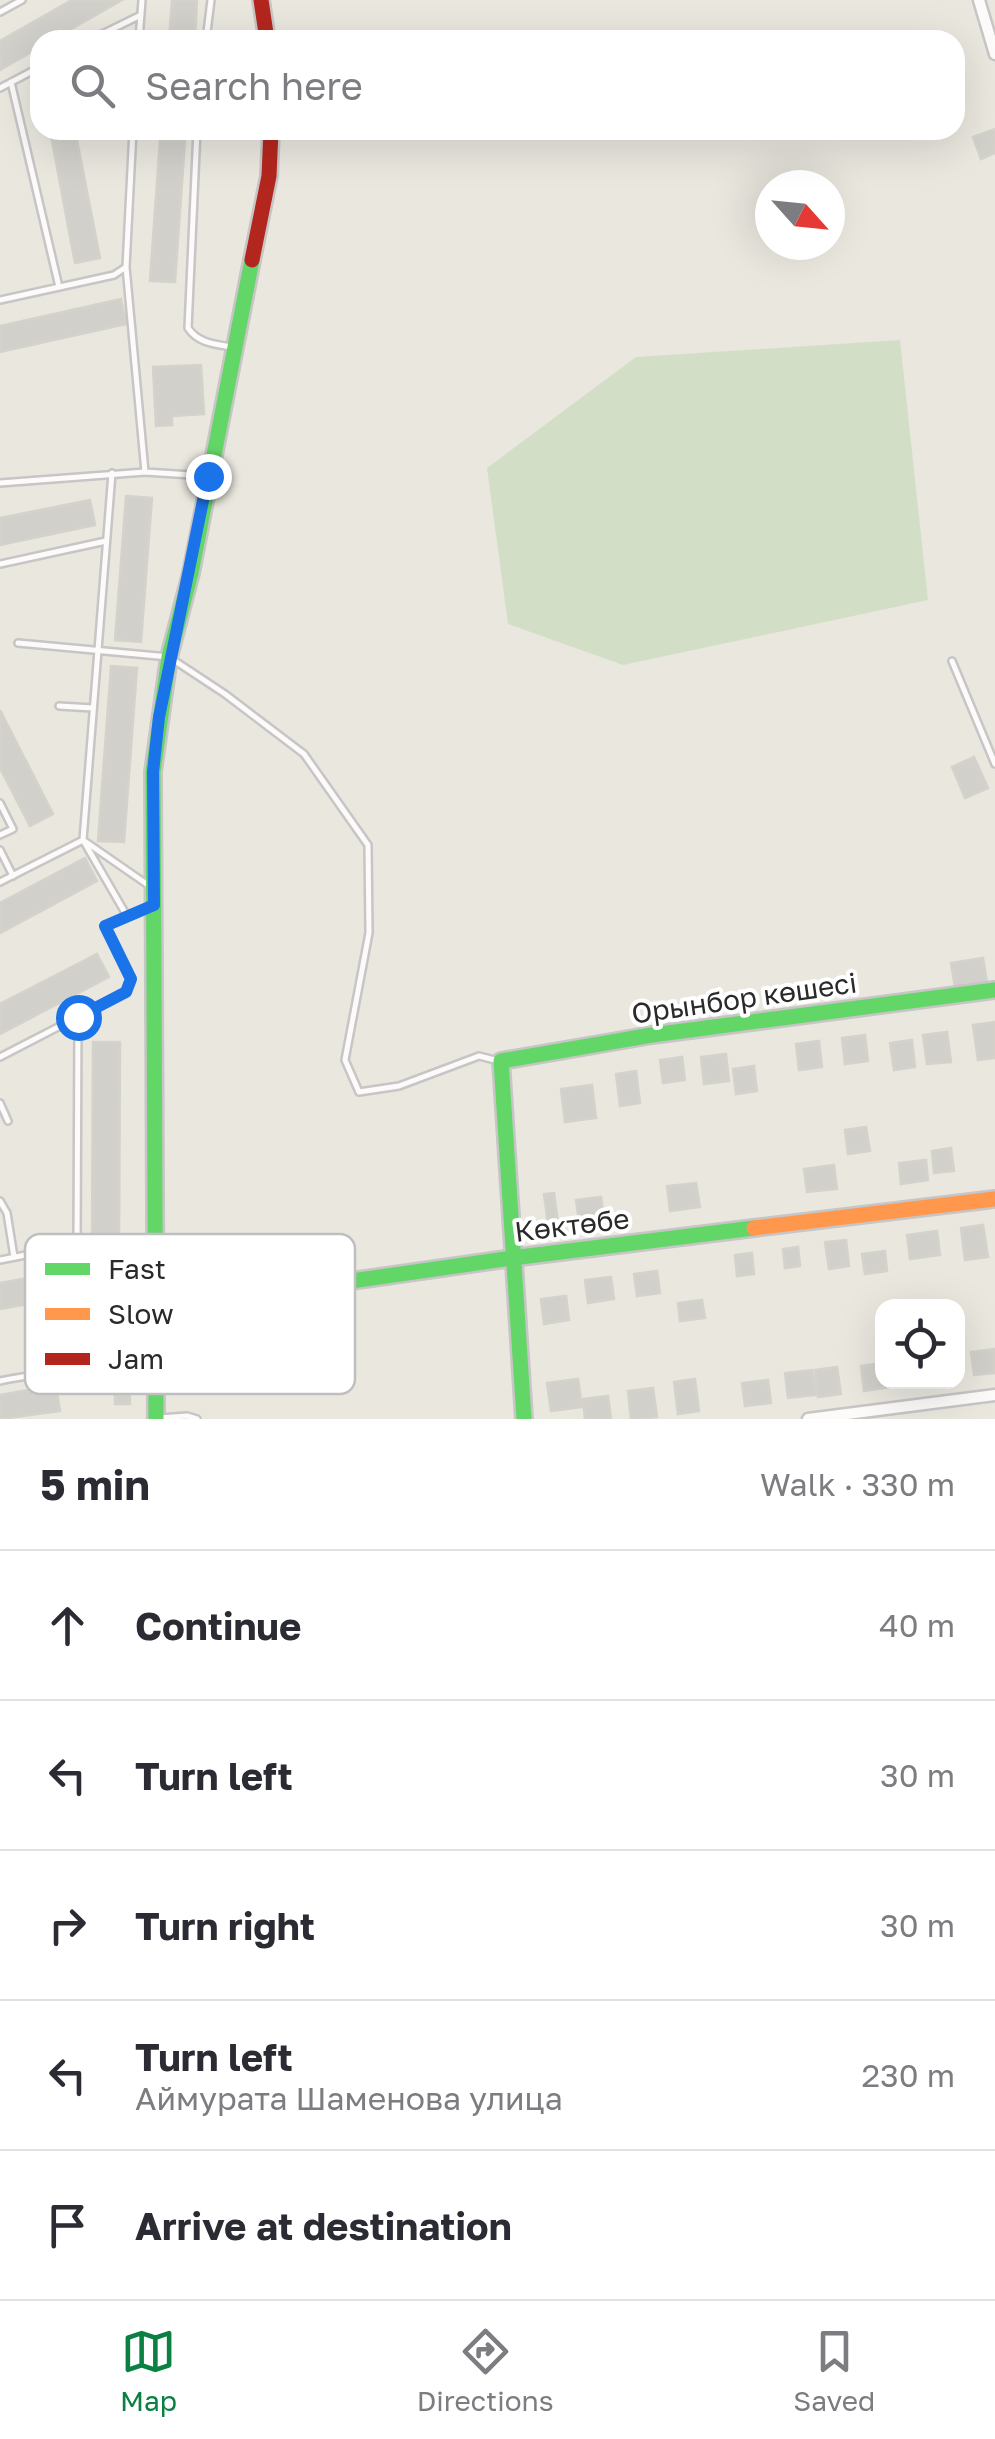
<!DOCTYPE html>
<html lang="en">
<head>
<meta charset="utf-8">
<style>
  :root { --surface:#fff; --page:#f2f2f3; --text:#2b2b33; --muted:#7c7c81; --line:#e1e1e2; --accent:#0b8043 }
  body { margin:0; font-family:"Golos Text",sans-serif; background:var(--page); color:var(--text) }
  .controls { position:absolute; right:30px; bottom:30px; display:grid; overflow:hidden; border-radius:20px; box-shadow:0 10px 40px #0002 }
  .controls button { width:90px; height:90px; display:grid; place-items:center; padding:0; border:0; border-bottom:2px solid var(--line); background:var(--surface); color:var(--text); font:50px sans-serif }
  .compass { position:absolute; left:755px; top:170px; width:90px; height:90px; border-radius:50%; background:var(--surface); box-shadow:0 10px 40px #0002; rotate:117deg }
  .stop { position:absolute; width:30px; height:30px; margin:-22px; border:8px solid #1a73e8; border-radius:50%; background:#fff }
  .stop.end { background:#1a73e8; border-color:#fff; box-shadow:0 2px 10px #0008 }
  .list { margin:0; padding:0; list-style:none }
  h2 { display:flex; justify-content:space-between; align-items:center; height:130px; margin:0; padding:0 40px; font-size:42px }
  h2 small { font-size:32px; font-weight:400; color:var(--muted) }
  .list li { display:grid; grid-template-columns:65px 1fr auto; gap:30px; align-items:center; box-sizing:border-box; height:150px; padding:0 40px; border-top:2px solid var(--line) }
  .list b { display:block; font-size:38px; white-space:nowrap }
  .list p { margin:0; font-size:32px; white-space:nowrap; color:var(--muted) }
  .list em { font-size:32px; font-style:normal; color:var(--muted) }
  .icon { flex:none; width:55px; height:55px; fill:none; stroke:currentColor; stroke-width:2; stroke-linecap:round; stroke-linejoin:round }
  .map { position:relative; flex:none; width:995px; height:1419px; overflow:hidden }
  .search { position:absolute; background:var(--surface); box-shadow:0 10px 40px #0002; left:30px; right:30px; top:30px; height:110px; display:flex; align-items:center; gap:25px; box-sizing:border-box; padding:0 35px; border-radius:30px; color:var(--muted); font-size:38px }
  .sheet { height:880px; background:var(--surface) }
  nav { display:flex; justify-content:space-around; align-items:center; box-sizing:border-box; height:140px; border-top:2px solid var(--line); background:var(--surface); font-size:28px; color:var(--muted) }
  nav a { display:grid; justify-items:center; gap:5px }
  nav .on { color:var(--accent) }
  .map>svg:first-child { display:block }
  .cemetery { fill:#d2dfc6 }
  .building { fill:#d2d0cb; stroke:#d4d2cb; stroke-width:2.5 }
  .lines { fill:none; stroke-linecap:round; stroke-linejoin:round }
  .lane-casing { stroke:#c7c5c5; stroke-width:10 }
  .street-casing { stroke:#c7c5c5; stroke-width:15 }
  .fast-casing { stroke:#c7c5c5; stroke-width:20 }
  .slow-casing { stroke:#c7c5c5; stroke-width:20 }
  .jam-casing { stroke:#c7c5c5; stroke-width:20 }
  .lane { stroke:#fcfbfa; stroke-width:5 }
  .street { stroke:#fcfbfa; stroke-width:10 }
  .fast { stroke:#63d668; stroke-width:15 }
  .slow { stroke:#ff974d; stroke-width:15 }
  .jam { stroke:#b3261e; stroke-width:15 }
  .route { stroke:#1a73e8; stroke-width:12 }
  .labels { text-anchor:middle; stroke-width:8; stroke-linejoin:round; paint-order:stroke }
  .street-label { font-size:28px; fill:#2a2a2a; stroke:#fff }
  .key { fill:#fff; stroke:#bfbfbf; stroke-width:2.5 }
  .key-label { font-size:28px; fill:#2a2a2a }
</style>
</head>
<body>
<div class="map">
<svg width="995" height="1419" viewBox="0 0 995 1419">
  <rect width="100%" height="100%" fill="#eae7df"/>
  <path class="cemetery" d="M900,340L928,600L623,665L508,624L487,468L636,357Z"/>
  <path class="building" d="M72,0H122L52,40H40V47L0,70V41Z
    M172,0H197L195,40H169Z
    M995,129V153L981,159L973,137Z
    M50,130H75L100,258L75,263Z
    M160,140L185,141L175,282L150,281Z
    M121,299L126,324L0,352V326Z
    M201,365L204,414L172,416V425L156,426L153,367Z
    M126,496L152,498L141,642L115,640Z
    M90,500L95,525L0,545V518Z
    M111,666L137,668L124,842L98,841Z
    M0,710L53,814L30,826L0,768Z
    M974,757L988,788L965,798L952,767Z
    M85,858L97,881L0,933V903Z
    M97,954L109,977L0,1034V1004Z
    M983,958L987,983L955,987L951,963Z
    M995,1022V1058L978,1060L973,1025Z
    M947,1032L951,1062L927,1064L923,1035Z
    M865,1035L868,1061L845,1064L842,1038Z
    M912,1040L915,1067L894,1070L890,1043Z
    M819,1041L822,1067L799,1070L796,1044Z
    M93,1042H120L119,1248H92Z
    M726,1054L729,1081L704,1084L701,1057Z
    M682,1057L685,1080L663,1083L660,1060Z
    M754,1066L757,1091L736,1094L733,1069Z
    M636,1071L640,1103L620,1106L616,1074Z
    M592,1085L596,1118L565,1122L561,1089Z
    M866,1127L870,1151L848,1154L845,1130Z
    M951,1148L954,1171L934,1173L932,1151Z
    M926,1160L928,1180L901,1184L899,1163Z
    M834,1165L837,1189L807,1192L804,1169Z
    M696,1183L700,1207L670,1211L667,1186Z
    M554,1193L558,1223L548,1224L544,1194Z
    M601,1197L604,1218L579,1222L576,1200Z
    M983,1225L988,1257L965,1260L961,1228Z
    M937,1231L940,1255L910,1259L907,1235Z
    M846,1240L849,1266L829,1269L825,1242Z
    M798,1247L800,1266L785,1268L783,1249Z
    M885,1251L887,1271L865,1274L862,1254Z
    M752,1253L754,1274L737,1276L735,1255Z
    M87,1267L92,1293L0,1309V1283Z
    M657,1271L660,1293L637,1296L634,1274Z
    M611,1277L614,1299L588,1303L585,1280Z
    M566,1296L569,1320L544,1324L541,1299Z
    M702,1300L705,1318L680,1321L678,1303Z
    M995,1349V1373L974,1375L971,1352Z
    M882,1363V1382H890V1387L864,1391L861,1366Z
    M114,1364H129L130,1404H115Z
    M837,1367L841,1394L818,1397L815,1370Z
    M812,1370L816,1395L788,1398L785,1373Z
    M578,1379L582,1407L551,1411L547,1383Z
    M695,1379L699,1411L678,1414L674,1382Z
    M768,1380L771,1403L745,1406L742,1383Z
    M56,1385L60,1411L0,1419V1395Z
    M653,1388L657,1417L631,1419L628,1391Z
    M608,1396L611,1419H585L583,1399Z"/>
  <g class="lines">
    <defs>
      <path id="lane" d="M0,12L22,0
        M90,40L141,15
        M139,40L142,0
        M206,40L211,0
        M11,82L59,287
        M0,88L40,67
        M197,130L188,328C198,343 214,344 231,347
        M0,300L114,275L126,267L133,130
        M145,472L207,476
        M112,473L83,840L127,916
        M0,483L145,472L126,267
        M0,564L106,541
        M18,643L169,657L225,694L304,754L368,845L369,933L345,1060L359,1092L399,1086L479,1056L499,1061
        M952,661L995,764
        M59,706L93,708
        M0,803L13,829L0,835
        M0,850L13,876
        M0,882L83,840L151,887
        M0,1057L126,992L131,979L105,926L151,906
        M0,1103L8,1121
        M0,1201L7,1213L14,1257
        M0,1260L77,1245L78,1017
        M0,1381C21,1376 49,1375 68,1365C85,1357 82,1340 89,1326C106,1294 119,1276 154,1264
        M159,1418L187,1416L197,1419"/>
      <path id="street" d="M979,0L995,54
        M808,1419L995,1395"/>
      <path id="fast" d="M156,1309L512,1258L754,1228
        M156,1419L153,772L169,657L191,573L252,260
        M524,1419L501,1061L652,1035L995,990"/>
      <path id="slow" d="M754,1228L995,1199"/>
      <path id="jam" d="M261,0L267,40
        M252,260L269,176L271,130"/>
    </defs>
    <use href="#lane" class="lane-casing"/>
    <use href="#street" class="street-casing"/>
    <use href="#fast" class="fast-casing"/>
    <use href="#slow" class="slow-casing"/>
    <use href="#jam" class="jam-casing"/>
    <use href="#lane" class="lane"/>
    <use href="#street" class="street"/>
    <use href="#fast" class="fast"/>
    <use href="#slow" class="slow"/>
    <use href="#jam" class="jam"/>
  </g>
  <g class="lines">
    <path class="route" d="M78,1017L126,992L131,979L105,926L154,905L153,772L159,717L208,476"/>
  </g>
  <g class="labels">
    <g class="street-label">
      <text transform="translate(744 998) rotate(-8)" y="10">Орынбор көшесі</text>
      <text transform="translate(572 1225) rotate(-7)" y="10">Көктөбе</text>
    </g>
  </g>
  <rect x="25" y="1234" width="330" height="160" rx="15" class="key"/>
  <rect x="45" y="1263" width="45" height="12" fill="#63d668"/>
  <rect x="45" y="1308" width="45" height="12" fill="#ff974d"/>
  <rect x="45" y="1353" width="45" height="12" fill="#b3261e"/>
  <g class="key-label">
    <text x="108" y="1279">Fast</text>
    <text x="108" y="1324">Slow</text>
    <text x="108" y="1369">Jam</text>
  </g>
</svg>
<div class="controls">
<button><svg class="icon" aria-label="locate" viewBox="0 0 24 24"><circle cx="12" cy="12" r="6"/><path d="M12 2v4M12 18v4M2 12h4M18 12h4"/></svg></button>
</div>
<svg class="compass" viewBox="-18 -18 36 36"><path d="M0-13l5 13h-10z" fill="#e53935"/><path d="M0 13l5-13h-10z" fill="#7c7c81"/></svg>
<div class="stop" style="left:78px;top:1017px"></div>
<div class="stop end" style="left:208px;top:476px"></div>
<div class="search"><svg class="icon" aria-label="search" viewBox="0 0 24 24"><circle cx="10" cy="10" r="6"/><path d="M15 15l6 6"/></svg>Search here</div>
</div>
<section class="sheet">
<h2>5 min<small>Walk · 330 m</small></h2>
<ul class="list">
<li><svg class="icon" aria-label="ahead" viewBox="0 0 24 24"><path d="M12 20V5M6 11l6-6 6 6"/></svg><div><b>Continue</b></div><em>40 m</em></li>
<li><svg class="icon" aria-label="left" viewBox="0 0 24 24"><path d="M17 20v-9H6M10 6l-5 5 5 5"/></svg><div><b>Turn left</b></div><em>30 m</em></li>
<li><svg class="icon" aria-label="right" viewBox="0 0 24 24"><path d="M7 20v-9h11M14 6l5 5-5 5"/></svg><div><b>Turn right</b></div><em>30 m</em></li>
<li><svg class="icon" aria-label="left" viewBox="0 0 24 24"><path d="M17 20v-9H6M10 6l-5 5 5 5"/></svg><div><b>Turn left</b><p>Аймурата Шаменова улица</p></div><em>230 m</em></li>
<li><svg class="icon" aria-label="arrive" viewBox="0 0 24 24"><path d="M6 21V4h12l-3 4 3 4H6"/></svg><div><b>Arrive at destination</b></div></li>
</ul>
</section>
<nav>
<a class="on"><svg class="icon" aria-label="map" viewBox="0 0 24 24"><path d="M3 6l6-2 6 2 6-2v14l-6 2-6-2-6 2zM9 4v14M15 6v14"/></svg>Map</a>
<a><svg class="icon" aria-label="directions" viewBox="0 0 24 24"><path d="M12 3l9 9-9 9-9-9zM9 14v-3h6M13 9l2 2-2 2"/></svg>Directions</a>
<a><svg class="icon" aria-label="saved" viewBox="0 0 24 24"><path d="M7 4h10v16l-5-4-5 4z"/></svg>Saved</a>
</nav>
</body>
</html>
